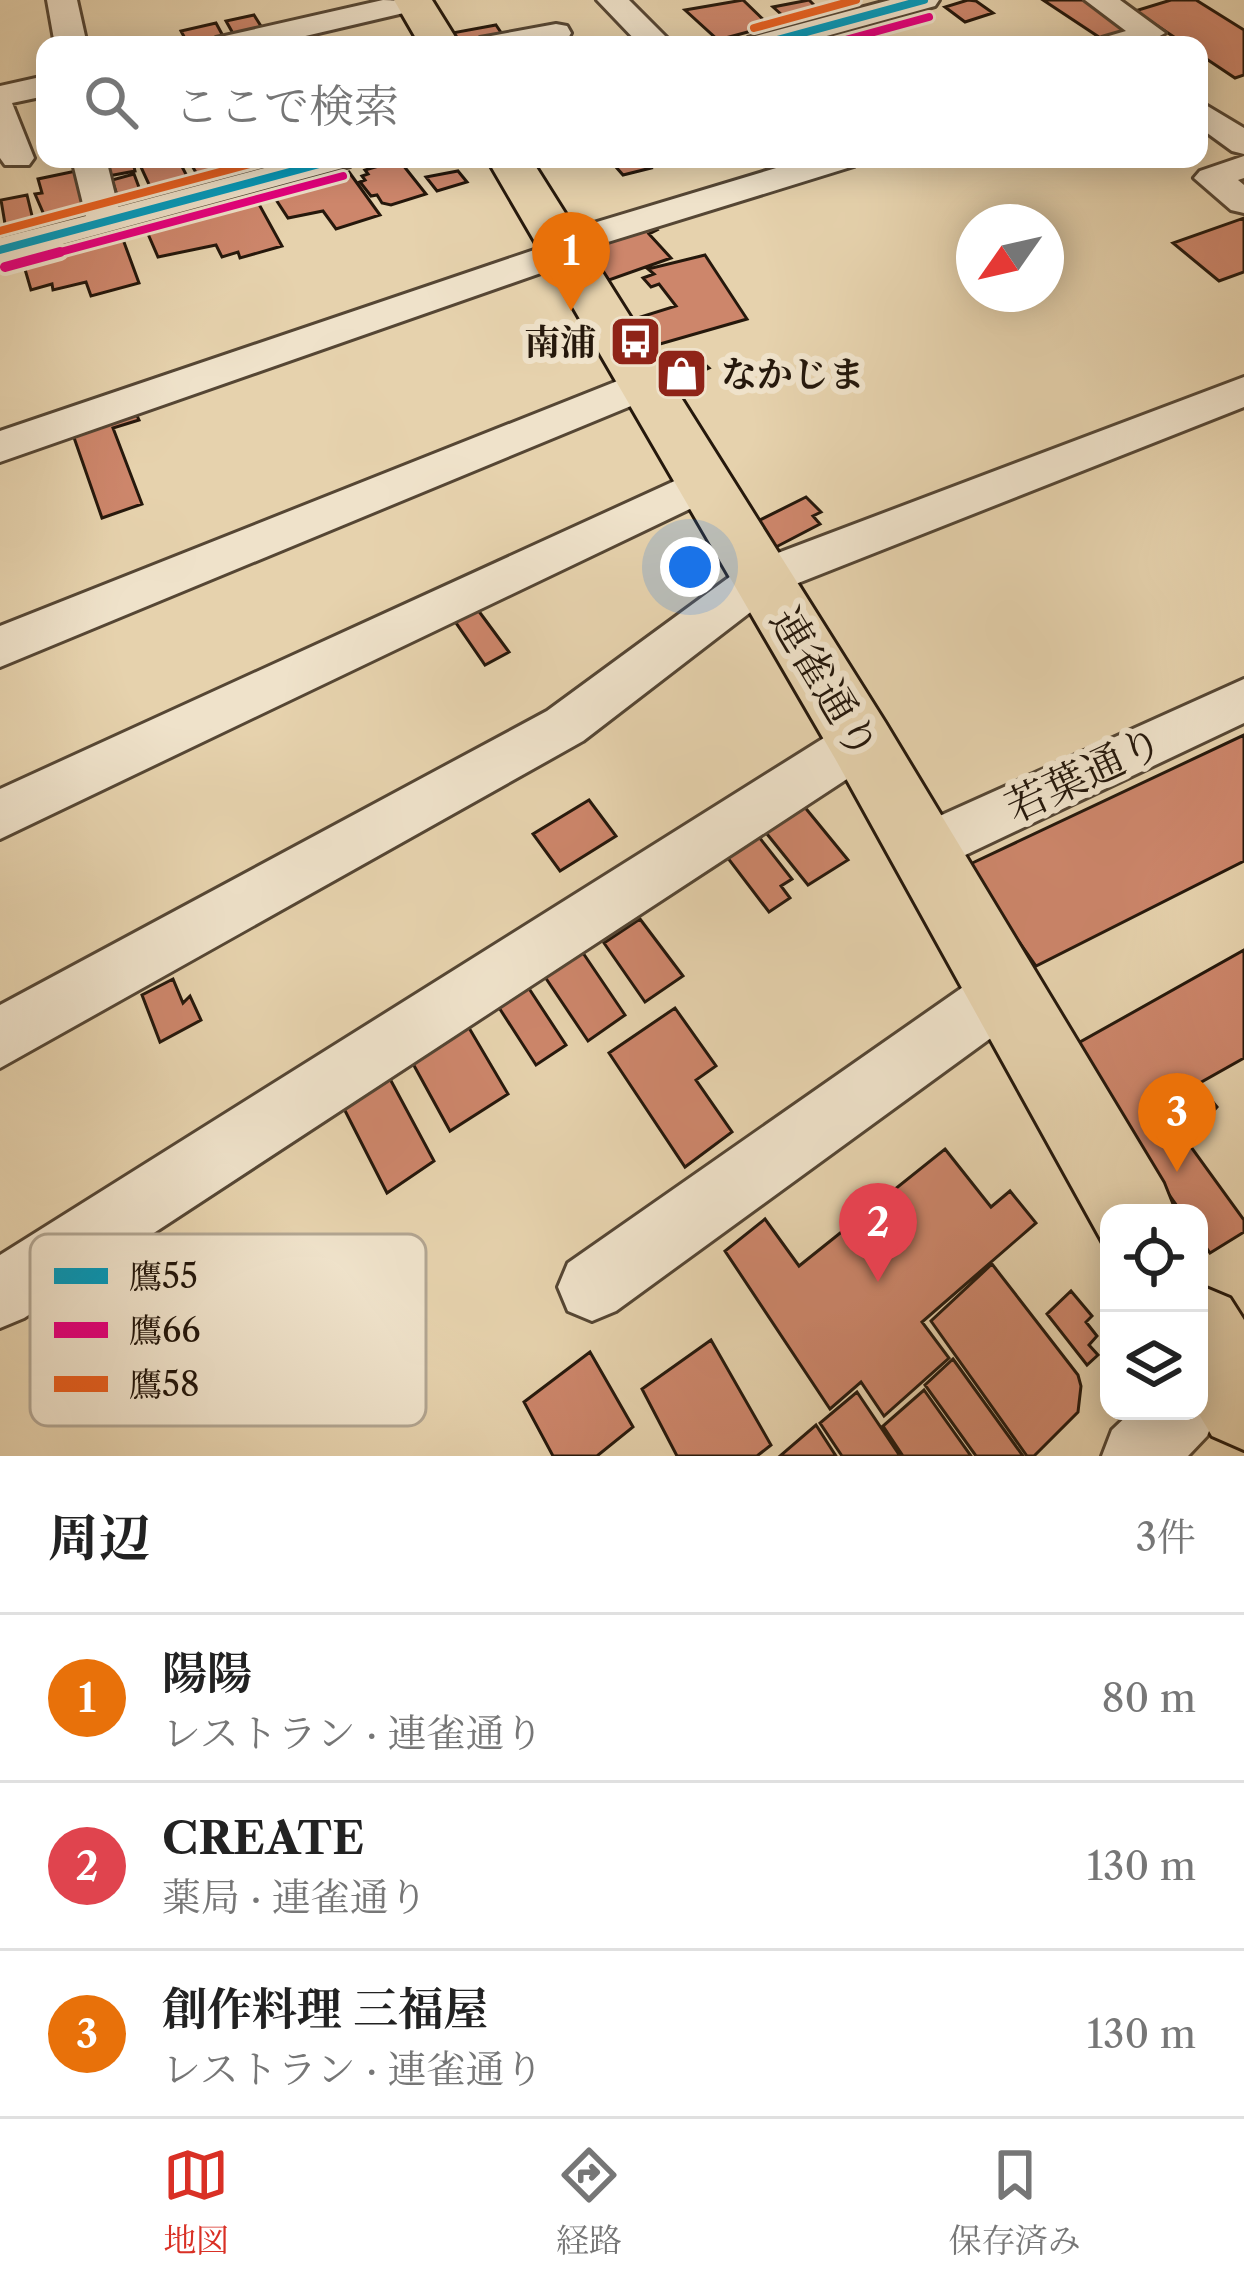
<!DOCTYPE html>
<html lang="ja">
<head>
<meta charset="utf-8">
<style>
  :root { --surface:#fff; --page:#f6f6f6; --text:#222; --muted:#767676; --line:#e0e0e0; --accent:#d93025 }
  body { margin:0; font-family:"Libre Caslon Text","Noto Serif JP",serif; background:var(--page); color:var(--text) }
  .controls { position:absolute; right:36px; bottom:36px; display:grid; overflow:hidden; border-radius:24px; box-shadow:0 6px 30px #0003 }
  .controls button { width:108px; height:108px; display:grid; place-items:center; padding:0; border:0; border-bottom:3px solid var(--line); background:var(--surface); color:var(--text); font:60px sans-serif }
  .compass { position:absolute; left:956px; top:204px; width:108px; height:108px; border-radius:50%; background:var(--surface); box-shadow:0 6px 30px #0003; rotate:236deg }
  .you { position:absolute; left:690px; top:567px; width:42px; height:42px; margin:-30px; border:9px solid #fff; border-radius:50%; background:#1a73e8; box-shadow:0 0 0 18px #1a73e833 }
  .badge { display:grid; place-items:center; width:78px; height:78px; border-radius:50%; background:var(--accent); color:#fff; font-size:39px; font-weight:700 }
  .pin { position:absolute; translate:-50% -99px; filter:drop-shadow(0 3px 6px #0008) }
  .pin::after { content:''; position:absolute; top:63px; width:42px; height:36px; background:inherit; clip-path:polygon(0 0,100% 0,50% 100%) }
  .list { margin:0; padding:0; list-style:none }
  h2 { display:flex; justify-content:space-between; align-items:center; height:156px; margin:0; padding:0 48px; font-size:51px }
  h2 small { font-size:39px; font-weight:400; color:var(--muted) }
  .list li { display:grid; grid-template-columns:78px 1fr auto; gap:36px; align-items:center; box-sizing:border-box; height:168px; padding:0 48px; border-top:3px solid var(--line) }
  .list b { display:block; font-size:45px; white-space:nowrap }
  .list p { margin:0; font-size:39px; white-space:nowrap; color:var(--muted) }
  .list em { font-size:39px; font-style:normal; color:var(--muted) }
  .icon { flex:none; width:66px; height:66px; fill:none; stroke:currentColor; stroke-width:2; stroke-linecap:round; stroke-linejoin:round }
  .map { position:relative; flex:none; width:1244px; height:1456px; overflow:hidden }
  .search { position:absolute; background:var(--surface); box-shadow:0 6px 30px #0003; left:36px; right:36px; top:36px; height:132px; display:flex; align-items:center; gap:30px; box-sizing:border-box; padding:0 42px; border-radius:24px; color:var(--muted); font-size:45px }
  .sheet { height:660px; background:var(--surface) }
  nav { display:flex; justify-content:space-around; align-items:center; box-sizing:border-box; height:168px; border-top:3px solid var(--line); background:var(--surface); font-size:33px; color:var(--muted) }
  nav a { display:grid; justify-items:center; gap:6px }
  nav .on { color:var(--accent) }
  .map>svg:first-child { display:block }
  .building { fill:#cd866b; stroke:#25180c; stroke-width:3 }
  .lines { fill:none; stroke-linecap:round; stroke-linejoin:round }
  .minor-casing { stroke:#554634; stroke-width:6 }
  .major-casing { stroke:#25180c; stroke-width:6 }
  .minor { fill:#efe2ca; fill-rule:evenodd }
  .major { fill:#e6d2ad; fill-rule:evenodd }
  .bus-1-casing { stroke:#efe2ca; stroke-width:14 }
  .bus-2-far1-casing { stroke:#efe2ca; stroke-width:14 }
  .bus-2-casing { stroke:#efe2ca; stroke-width:18 }
  .bus-3-casing { stroke:#efe2ca; stroke-width:14 }
  .bus-1 { stroke:#049abb; stroke-width:8 }
  .bus-2-far1 { stroke:#e5007d; stroke-width:8 }
  .bus-2 { stroke:#e5007d; stroke-width:10 }
  .bus-3 { stroke:#e86121; stroke-width:8 }
  .labels { text-anchor:middle; stroke-width:12; stroke-linejoin:round; paint-order:stroke }
  .far-poi-label { font-size:36px; font-weight:bold; fill:#25180c; stroke:#efe2ca; text-anchor:end }
  .street-label { font-size:42px; fill:#25180c; stroke:#efe2ca }
  .key { fill:#efe2ca; stroke:#b2a591; stroke-width:3 }
  .key-label { font-size:33px; fill:#25180c }
</style>
</head>
<body>
<div class="map">
<svg width="1244" height="1456" viewBox="0 0 1244 1456">
  <rect width="100%" height="100%" fill="#e6d2ad"/>
  <filter id="stains"><feTurbulence type="fractalNoise" baseFrequency=".00167" numOctaves="4"/><feColorMatrix values="0 0 0 0 .2 0 0 0 0 .09 0 0 0 0 .02 0 0 0 .5 -.17"/></filter>
  <radialGradient id="worn" r=".72"><stop offset=".6" stop-color="#630" stop-opacity="0"/><stop offset="1" stop-color="#630" stop-opacity=".3"/></radialGradient>
  <path class="building" d="M743,0L770,26L718,40L685,10Z
    M809,0L817,8L782,15L773,7Z
    M968,0L976,1L993,13L965,22L945,7Z
    M1043,0H1089L1137,31L1105,41Z
    M1171,0H1196L1244,30V75L1235,78L1199,54V45H1186L1135,11Z
    M254,15L264,31L235,37L226,21Z
    M216,23L223,36L188,44L181,31Z
    M496,25L504,37L458,45L452,33Z
    M865,28L887,45H855L843,35Z
    M99,159H132L135,171L103,177Z
    M164,159H178L189,180L152,191L140,165Z
    M188,159H270L271,161L201,181Z
    M609,159H644L651,168L623,175Z
    M399,160L426,194L391,205L382,203L377,195L371,196L360,182L365,180L362,176L368,174L365,170Z
    M76,171L87,208L45,217L35,194L42,193L38,179Z
    M458,171L467,182L437,191L426,177Z
    M349,172L380,215L336,229L323,211L288,218L273,195Z
    M134,174L143,198L115,205L112,196L117,195L112,180Z
    M27,195L34,224L6,230L1,200Z
    M255,197L282,246L240,258L238,252L222,257L216,245L158,257L145,227Z
    M1244,218V272L1219,281L1173,243Z
    M649,223L657,230L649,234L671,258L609,280L581,248Z
    M121,234L139,283L91,296L86,282L53,290L52,284L31,290L22,259Z
    M705,255L747,319L653,346L634,319L676,306L659,284L651,287L643,278L654,274L648,269Z
    M699,359L709,368L668,386L659,376Z
    M134,409L139,420L113,428L142,504L102,518L71,429Z
    M806,497L821,512L813,516L820,524L776,547L754,523Z
    M475,606L509,652L485,665L452,617Z
    M1244,735V861L1036,966L966,866Z
    M589,800L616,836L560,871L533,834Z
    M803,805L848,860L808,885L763,829Z
    M759,837L792,879L781,886L790,898L769,912L727,857Z
    M640,919L683,976L645,1002L604,943Z
    M581,950L625,1015L588,1041L543,974Z
    M1244,950V1058L1198,1084L1217,1107L1208,1117H1203L1184,1094L1162,1107L1244,1220V1232L1210,1253L1199,1237V1213H1182L1089,1081L1073,1046Z
    M173,979L183,1003L190,996L201,1020L160,1042L142,995Z
    M526,984L566,1045L536,1065L496,1003Z
    M675,1008L716,1066L696,1080L732,1132L685,1167L609,1053Z
    M462,1016L508,1094L450,1131L406,1051Z
    M382,1064L434,1161L387,1193L336,1093Z
    M945,1149L991,1207L1010,1191L1036,1223L922,1322L949,1358L884,1416L861,1382L830,1409L725,1251L765,1219L799,1266Z
    M992,1264L1078,1375L1081,1386L1078,1412L1034,1456H1027L931,1321Z
    M1071,1291L1092,1316L1086,1322L1097,1336L1089,1345L1098,1355L1087,1365L1047,1314Z
    M711,1340L771,1445L757,1456H677L642,1389Z
    M590,1352L633,1427L597,1456H553L524,1402Z
    M953,1359L1023,1456H976L925,1385Z
    M924,1390L971,1456H903L883,1426Z
    M857,1392L900,1456H842L820,1423Z
    M816,1425L836,1456H780Z"/>
  <g class="lines">
    <defs>
      <path id="minor" d="M47,0H77L87,45H55Z
        M383,0L429,2L425,8L267,45H211L216,38Z
        M597,0H629L674,45H640Z
        M890,0H939L935,6L794,45H743L748,38Z
        M1085,0H1120L1165,33L1144,45H1097L1102,38L1126,31Z
        M556,24L567,26L571,33L567,40L541,45H475L480,38Z
        M45,76V96L12,103L34,158L29,165H5L0,158V86Z
        M1199,101L1244,128V154L1232,151L1199,127Z
        M1244,156V178L1238,180L1244,185V213L1231,210L1194,178L1200,171Z
        M72,159H106L118,207L298,159H355L350,166L0,261V238L86,216Z
        M806,159H859L854,166L582,250L578,260L0,462V431L543,247L547,237Z
        M645,370L660,374L666,384L660,394L0,667V626Z
        M1244,377V407L778,591L583,741L0,1068V1005L547,711L746,565Z
        M703,468L719,473L725,484L719,495L0,839V789Z
        M1244,679V723L942,866L923,874L904,866L896,849L904,832Z
        M861,720L879,726L887,742L879,758L24,1318L0,1328V1255L843,726Z
        M1007,962L1028,971L1036,991L1028,1011L616,1311L592,1321L568,1311L558,1287L568,1263L986,971Z
        M1199,1383L1207,1386L1217,1411L1207,1436L1188,1456H1102L1112,1430L1132,1411H1199Z"/>
      <path id="major" d="M394,0H432L460,45H420Z
        M487,159H531L885,722L1163,1183L1175,1213H1109V1245L1103,1243L837,762Z
        M1199,1285L1230,1298L1244,1320V1450L1212,1436L1197,1411Z"/>
    </defs>
    <use href="#minor" class="minor-casing"/>
    <use href="#major" class="major-casing"/>
    <use href="#minor" class="minor"/>
    <use href="#major" class="major"/>
    <defs>
      <path id="bus-1" d="M759,45L924,0
        M0,250L338,159"/>
      <path id="bus-2-far1" d="M827,45L929,17
        M49,255L343,176"/>
      <path id="bus-2" d="M5,267L60,252"/>
      <path id="bus-3" d="M754,28L856,0
        M0,231L269,159"/>
    </defs>
    <use href="#bus-1" class="bus-1-casing"/>
    <use href="#bus-2-far1" class="bus-2-far1-casing"/>
    <use href="#bus-2" class="bus-2-casing"/>
    <use href="#bus-3" class="bus-3-casing"/>
    <use href="#bus-1" class="bus-1"/>
    <use href="#bus-2-far1" class="bus-2-far1"/>
    <use href="#bus-2" class="bus-2"/>
    <use href="#bus-3" class="bus-3"/>
  </g>
  <defs>
    <symbol id="bus-square" viewBox="-11 -11 22 22"><rect x="-9" y="-9" width="18" height="18" rx="4" fill="#8f2418" stroke="#efe2ca"/><path d="M-5-6H5V4H4V6H2V4H-2V6H-4V4H-5ZM-3.5-4V0h7V-4ZM-3.5 1.2v1.5H-2V1.2ZM2 1.2v1.5H3.5V1.2Z" fill="#fff"/></symbol>
    <symbol id="shop-square" viewBox="-11 -11 22 22"><rect x="-9" y="-9" width="18" height="18" rx="4" fill="#8f2418" stroke="#efe2ca"/><path d="M-5-2.5h2.3a2.7 3.5 0 0 1 5.4 0H5L5.5 6h-11ZM-1.5-2.5h3a1.5 2.3 0 0 0-3 0Z" fill="#fff"/></symbol>
  </defs>
  <g fill-rule="evenodd">
    <use href="#bus-square" x="606" y="312" width="59" height="59"/>
    <use href="#shop-square" x="652" y="344" width="59" height="59"/>
  </g>
  <g class="labels">
    <g class="far-poi-label">
      <text x="596" y="355">南浦</text>
      <text x="721" y="387" text-anchor="start">なかじま</text>
    </g>
    <g class="street-label">
      <text transform="translate(825 683) rotate(59)" y="15">連雀通り</text>
      <text transform="translate(1084 774) rotate(-25)" y="15">若葉通り</text>
    </g>
  </g>
  <rect x="30" y="1234" width="396" height="192" rx="18" class="key"/>
  <rect x="54" y="1268" width="54" height="16" fill="#049abb"/>
  <rect x="54" y="1322" width="54" height="16" fill="#e5007d"/>
  <rect x="54" y="1376" width="54" height="16" fill="#e86121"/>
  <g class="key-label">
    <text x="129" y="1288">鷹55</text>
    <text x="129" y="1342">鷹66</text>
    <text x="129" y="1396">鷹58</text>
  </g>
  <rect width="100%" height="100%" filter="url(#stains)"/>
  <rect width="100%" height="100%" fill="url(#worn)"/>
</svg>
<div class="controls">
<button><svg class="icon" aria-label="locate" viewBox="0 0 24 24"><circle cx="12" cy="12" r="6"/><path d="M12 2v4M12 18v4M2 12h4M18 12h4"/></svg></button>
<button><svg class="icon" aria-label="layers" viewBox="0 0 24 24"><path d="M12 4l9 5-9 5-9-5zM3 14l9 5 9-5"/></svg></button>
</div>
<svg class="compass" viewBox="-18 -18 36 36"><path d="M0-13l5 13h-10z" fill="#e53935"/><path d="M0 13l5-13h-10z" fill="#767676"/></svg>
<div class="you"></div>
<div class="pin badge" style="left:571px;top:311px;background:#e8710a">1</div>
<div class="pin badge" style="left:878px;top:1282px;background:#e0444e">2</div>
<div class="pin badge" style="left:1177px;top:1172px;background:#e8710a">3</div>
<div class="search"><svg class="icon" aria-label="search" viewBox="0 0 24 24"><circle cx="10" cy="10" r="6"/><path d="M15 15l6 6"/></svg>ここで検索</div>
</div>
<section class="sheet">
<h2>周辺<small>3件</small></h2>
<ul class="list">
<li><span class="badge" style="background:#e8710a">1</span><div><b>陽陽</b><p>レストラン · 連雀通り</p></div><em>80 m</em></li>
<li><span class="badge" style="background:#e0444e">2</span><div><b>CREATE</b><p>薬局 · 連雀通り</p></div><em>130 m</em></li>
<li><span class="badge" style="background:#e8710a">3</span><div><b>創作料理 三福屋</b><p>レストラン · 連雀通り</p></div><em>130 m</em></li>
</ul>
</section>
<nav>
<a class="on"><svg class="icon" aria-label="map" viewBox="0 0 24 24"><path d="M3 6l6-2 6 2 6-2v14l-6 2-6-2-6 2zM9 4v14M15 6v14"/></svg>地図</a>
<a><svg class="icon" aria-label="directions" viewBox="0 0 24 24"><path d="M12 3l9 9-9 9-9-9zM9 14v-3h6M13 9l2 2-2 2"/></svg>経路</a>
<a><svg class="icon" aria-label="saved" viewBox="0 0 24 24"><path d="M7 4h10v16l-5-4-5 4z"/></svg>保存済み</a>
</nav>
</body>
</html>
